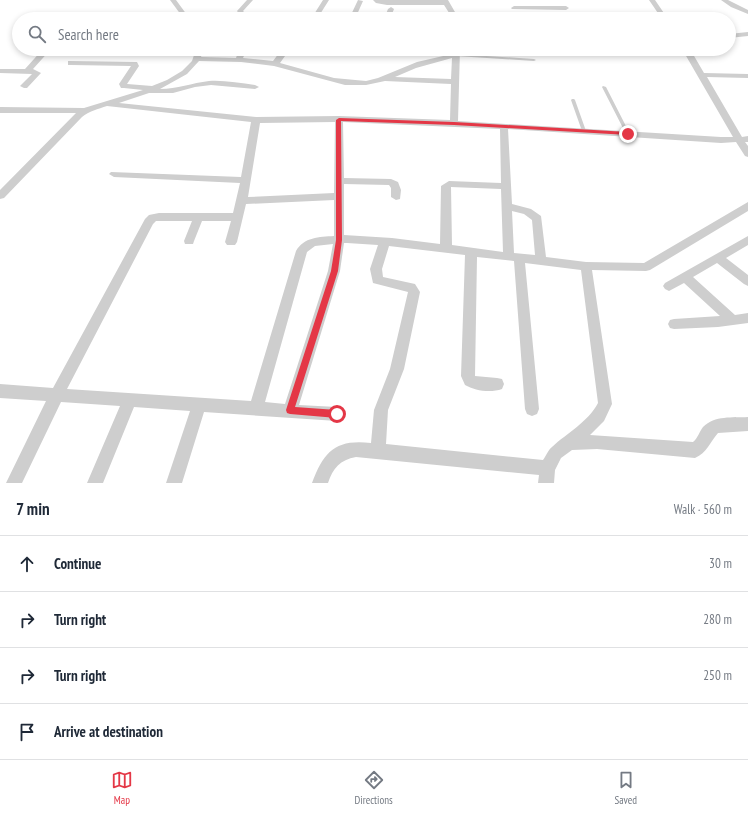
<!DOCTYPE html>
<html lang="en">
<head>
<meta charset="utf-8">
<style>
  :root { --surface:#fff; --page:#f6f6f7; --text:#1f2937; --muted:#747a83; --line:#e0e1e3; --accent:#e43746 }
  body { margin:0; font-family:"PT Sans Narrow",sans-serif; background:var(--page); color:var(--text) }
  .stop { position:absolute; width:12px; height:12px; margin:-9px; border:3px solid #e43746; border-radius:50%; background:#fff }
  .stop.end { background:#e43746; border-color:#fff; box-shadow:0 1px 4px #0008 }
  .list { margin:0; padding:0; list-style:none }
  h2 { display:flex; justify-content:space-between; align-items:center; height:52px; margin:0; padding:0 16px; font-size:17px }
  h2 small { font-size:13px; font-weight:400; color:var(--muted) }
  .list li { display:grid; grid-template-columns:26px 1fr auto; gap:12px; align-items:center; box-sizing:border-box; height:56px; padding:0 16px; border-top:1px solid var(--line) }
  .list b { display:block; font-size:15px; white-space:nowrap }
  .list em { font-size:13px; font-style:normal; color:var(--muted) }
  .icon { flex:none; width:22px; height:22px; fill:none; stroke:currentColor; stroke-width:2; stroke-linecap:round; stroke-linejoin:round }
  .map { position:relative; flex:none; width:748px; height:483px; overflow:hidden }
  .search { position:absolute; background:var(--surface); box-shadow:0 2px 6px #0003; left:12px; right:12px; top:12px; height:44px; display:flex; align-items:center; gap:10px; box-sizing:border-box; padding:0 14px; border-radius:22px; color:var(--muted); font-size:15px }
  .sheet { height:276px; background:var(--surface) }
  nav { display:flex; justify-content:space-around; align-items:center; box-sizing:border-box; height:56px; border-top:1px solid var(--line); background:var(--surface); font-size:11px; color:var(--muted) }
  nav a { display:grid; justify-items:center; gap:2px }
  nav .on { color:var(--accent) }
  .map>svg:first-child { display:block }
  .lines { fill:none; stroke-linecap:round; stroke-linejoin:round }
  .lane { fill:#cecece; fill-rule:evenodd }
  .street { fill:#cecece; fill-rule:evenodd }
  .route { fill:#e43746 }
</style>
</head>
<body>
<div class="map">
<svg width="748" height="483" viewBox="0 0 748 483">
  <rect width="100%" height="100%" fill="#fff"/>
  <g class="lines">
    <path class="lane" d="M455,54L534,59L536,60L534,61L456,56L454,55Z
      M603,86L606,87L630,134V135H628L626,134L602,87Z
      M572,99H574L575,100L586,131V132H584L582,131L571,100Z"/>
    <path class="street" d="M170,0H176L190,19H184Z
      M247,0H253L243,11L244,12L271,17L274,19H260L240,15L237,11Z
      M323,0H329L317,19H311Z
      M358,0L363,1L355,19H349Z
      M373,0H448L459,19H453L444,5H387L376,3Z
      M649,0H655L668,19H662Z
      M721,0H728L748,10V14L731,7Z
      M514,6H566L569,8L566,10L512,9L511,8Z
      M391,7L394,9L390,19H384L388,9Z
      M748,32V36L729,38V34Z
      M43,49H51L33,69L41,73L27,88H24L20,86L32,74L0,73V69H25Z
      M196,49H204L201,57L236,58L239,49H247L243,58L273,61L282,49H290L280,63L334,78L366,81L378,78L417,62L452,54V49H460L458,121L721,137H733L682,49H690L704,73L748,74V78L707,77L742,137L748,136V142H745L748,146V157L745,156L736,142L721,143L508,129L512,204L531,209L541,216L546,257L586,262L644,263L748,202V211L650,270L646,271L592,270L612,404L604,421L590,435L693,442C698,438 699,432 703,427C715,415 732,418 748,417V431L718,433C710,442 707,453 695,458L597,449L572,450L561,458L555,470L554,483H538L539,475L356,457C340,460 333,468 328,483H312C324,451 336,439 371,443L374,410L390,369L408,292L373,283L370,269L378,245L347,243H344L340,271L299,405L337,407L342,409L344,414L342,419L337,421L204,412L182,483H166L190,411L134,407L103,483H87L120,406L61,402L22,483H6L46,401L0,398V384L53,388L145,219L149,215L159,213H233L240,183L114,177L109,174L111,172L241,177L251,122L107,106C98,109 89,111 82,117L4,198L0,199V190L76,113H0V107L84,108L143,90L124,88H121L119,84L131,66L71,65H68V61L137,62L139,66L127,84L152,86L167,80L182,71L192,61ZM452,58L451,79L395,77L416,68ZM199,61L241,62L274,66L345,85H366L385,81L451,84L450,120L339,116L256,117L119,103L149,93H173L195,87L211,85L255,89L259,87L255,85C240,83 223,80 209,81C192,83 177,89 160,89L187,74ZM335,122L334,193L248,197L260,123ZM343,122L500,129L501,183L449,181L441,186L440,244L392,238L344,235V184L389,185L391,188V197L396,200L400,199L401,190L398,182L391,179L344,178ZM451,187L501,189L503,252L452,245ZM334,200V236C319,237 304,237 296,251L251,401L67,389L153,224L156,221H192L184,241L185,244H193L194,241L202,221H231L225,242L227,245H235L237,242L246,204ZM512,211L524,214L532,220L535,255L514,253ZM333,244L328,271L285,404L265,402L307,252L315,246ZM389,246L465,255L461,376L465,385C475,391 491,393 502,389L504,384L502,379L497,378L475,376L477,257L514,261L525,409L527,414L532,416L537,414L539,409L525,263L581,270L598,403C588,422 567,433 552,447C548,450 546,456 543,460L386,444L388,410L404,369L420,292L415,284L383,277L382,269Z
      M748,236V245L726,258L748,275V286L744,284L717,263L693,277L735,315L748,313V323L718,327L674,329L670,328L668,324L670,320L674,319L720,316L684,283L669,291L665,289L663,286L665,283Z"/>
  </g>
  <path class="route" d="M339,118L454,122L628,132L630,134L628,135L454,125L341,121L342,240L338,271L295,407L337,410L340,411L342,414L340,417L337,418L290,414L287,413L286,410L331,271L336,240V120Z"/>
</svg>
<div class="stop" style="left:337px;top:414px"></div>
<div class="stop end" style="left:628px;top:134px"></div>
<div class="search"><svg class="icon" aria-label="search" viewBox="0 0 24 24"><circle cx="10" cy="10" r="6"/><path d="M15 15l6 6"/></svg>Search here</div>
</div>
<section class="sheet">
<h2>7 min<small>Walk · 560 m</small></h2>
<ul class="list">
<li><svg class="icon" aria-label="ahead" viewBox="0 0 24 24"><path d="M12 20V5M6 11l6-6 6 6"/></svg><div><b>Continue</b></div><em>30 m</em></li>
<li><svg class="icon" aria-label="right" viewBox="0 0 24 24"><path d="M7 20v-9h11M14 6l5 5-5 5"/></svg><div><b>Turn right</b></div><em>280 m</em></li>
<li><svg class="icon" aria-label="right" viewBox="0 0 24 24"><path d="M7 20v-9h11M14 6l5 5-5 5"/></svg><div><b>Turn right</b></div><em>250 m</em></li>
<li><svg class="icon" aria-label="arrive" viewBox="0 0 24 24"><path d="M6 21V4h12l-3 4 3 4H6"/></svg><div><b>Arrive at destination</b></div></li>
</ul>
</section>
<nav>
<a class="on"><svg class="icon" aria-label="map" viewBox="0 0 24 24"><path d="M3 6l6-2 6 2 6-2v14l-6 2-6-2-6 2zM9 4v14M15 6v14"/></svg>Map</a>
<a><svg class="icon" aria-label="directions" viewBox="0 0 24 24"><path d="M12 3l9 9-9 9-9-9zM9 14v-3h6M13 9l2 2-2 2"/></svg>Directions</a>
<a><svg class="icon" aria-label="saved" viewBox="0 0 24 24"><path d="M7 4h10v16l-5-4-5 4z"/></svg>Saved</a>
</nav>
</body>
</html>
